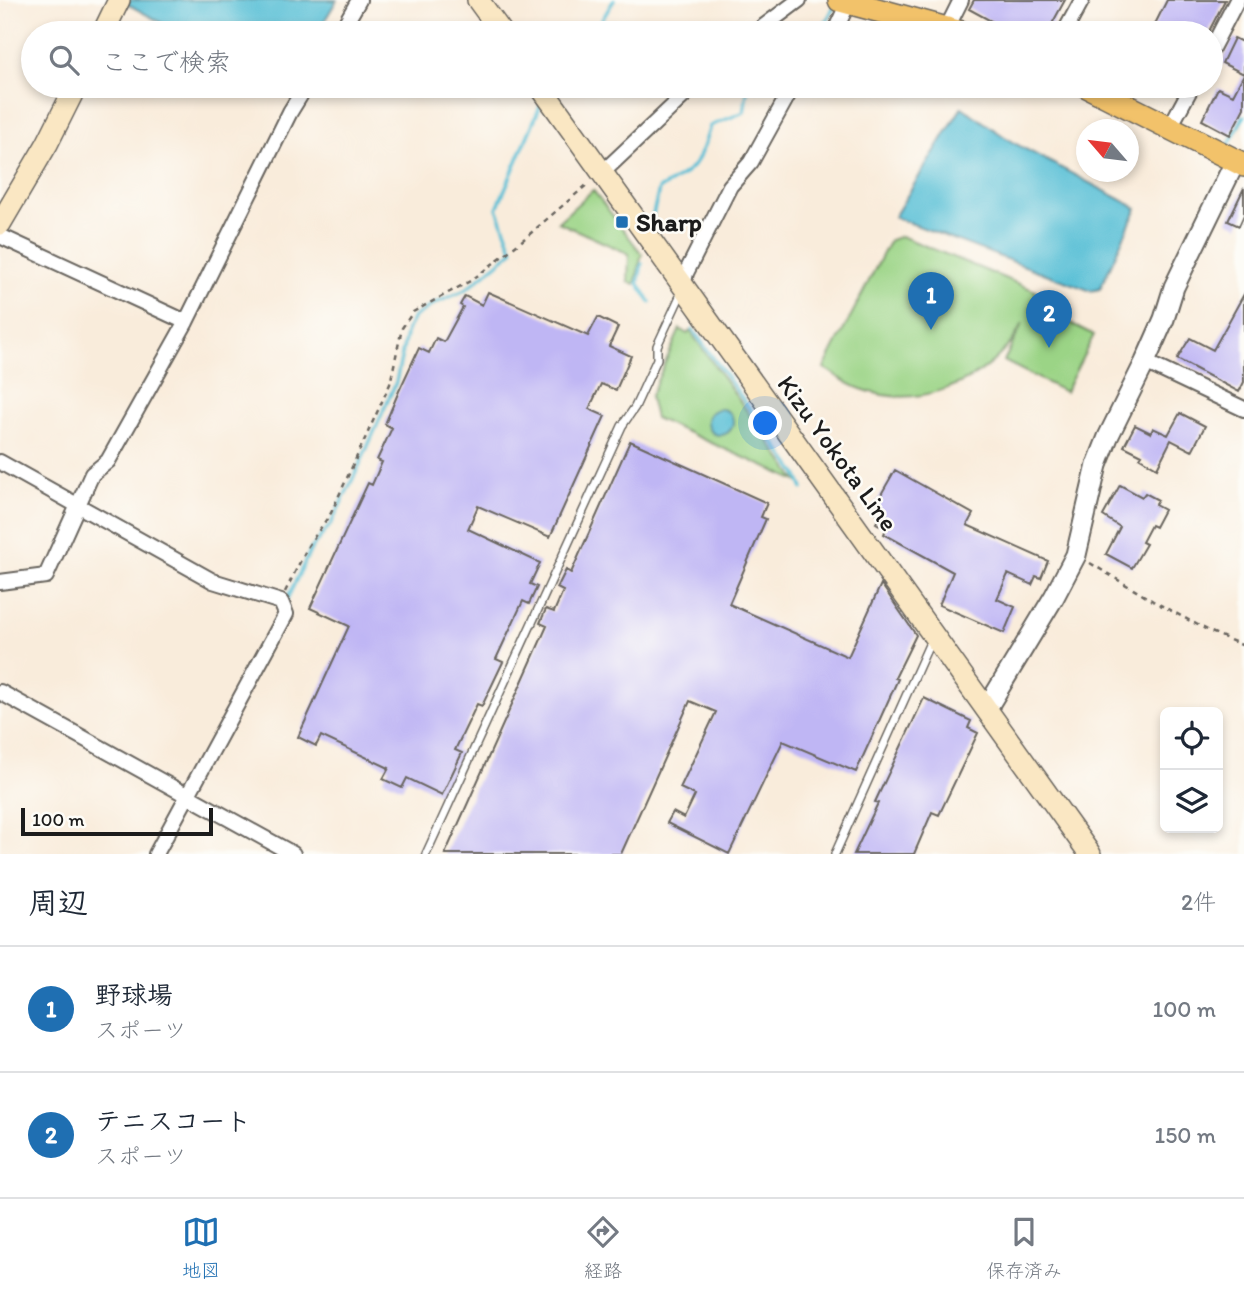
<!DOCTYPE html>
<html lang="ja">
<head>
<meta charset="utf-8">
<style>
  :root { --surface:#fff; --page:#f2f2f3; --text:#1f2937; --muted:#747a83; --line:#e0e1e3; --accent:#1f6fb2 }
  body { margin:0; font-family:Itim,"Klee One",sans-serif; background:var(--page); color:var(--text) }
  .controls { position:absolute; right:21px; bottom:21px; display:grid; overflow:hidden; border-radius:10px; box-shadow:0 4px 10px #0003 }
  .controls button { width:63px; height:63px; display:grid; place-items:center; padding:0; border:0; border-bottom:2px solid var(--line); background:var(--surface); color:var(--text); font:35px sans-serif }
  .compass { position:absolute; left:1076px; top:119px; width:63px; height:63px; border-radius:50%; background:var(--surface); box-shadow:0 4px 10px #0003; rotate:298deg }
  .scale { position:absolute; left:21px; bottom:18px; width:192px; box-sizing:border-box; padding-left:7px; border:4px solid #1c1c1c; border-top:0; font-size:19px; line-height:24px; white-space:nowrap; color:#1c1c1c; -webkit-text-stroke:5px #fdfcf7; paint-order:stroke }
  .you { position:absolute; left:766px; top:424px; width:24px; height:24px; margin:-18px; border:5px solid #fff; border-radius:50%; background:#1a73e8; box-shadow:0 0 0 10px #1a73e833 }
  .badge { display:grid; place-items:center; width:46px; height:46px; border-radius:50%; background:var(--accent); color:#fff; font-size:23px; font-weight:700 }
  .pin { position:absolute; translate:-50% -58px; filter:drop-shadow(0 2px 4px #0008) }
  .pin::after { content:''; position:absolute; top:37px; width:24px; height:21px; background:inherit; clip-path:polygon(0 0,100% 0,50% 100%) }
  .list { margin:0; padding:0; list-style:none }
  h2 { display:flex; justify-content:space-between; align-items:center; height:91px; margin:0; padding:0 28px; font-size:30px }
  h2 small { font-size:23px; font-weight:400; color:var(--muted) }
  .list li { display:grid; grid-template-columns:46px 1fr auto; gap:21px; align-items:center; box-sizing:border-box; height:126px; padding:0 28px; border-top:2px solid var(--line) }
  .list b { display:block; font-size:26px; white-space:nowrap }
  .list p { margin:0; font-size:23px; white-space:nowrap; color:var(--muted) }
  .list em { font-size:23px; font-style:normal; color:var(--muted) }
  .icon { flex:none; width:38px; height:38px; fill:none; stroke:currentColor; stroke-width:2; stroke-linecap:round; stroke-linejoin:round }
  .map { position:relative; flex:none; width:1244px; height:854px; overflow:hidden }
  .search { position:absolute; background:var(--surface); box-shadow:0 4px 10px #0003; left:21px; right:21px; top:21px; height:77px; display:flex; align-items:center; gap:18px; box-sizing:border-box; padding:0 24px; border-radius:38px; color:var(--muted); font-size:26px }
  .sheet { height:343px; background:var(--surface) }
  nav { display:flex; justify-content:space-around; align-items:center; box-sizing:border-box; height:98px; border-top:2px solid var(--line); background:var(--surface); font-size:19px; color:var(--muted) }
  nav a { display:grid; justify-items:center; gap:4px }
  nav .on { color:var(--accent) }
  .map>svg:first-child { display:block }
  .green { fill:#9bd486; stroke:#5c7851; stroke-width:2 }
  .water { fill:#59bfd6; stroke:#3a6e79; stroke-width:2 }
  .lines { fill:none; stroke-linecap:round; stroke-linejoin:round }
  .stream { stroke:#59bfd6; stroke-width:3.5 }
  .building { fill:#bfb6f4 }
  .service-casing { stroke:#69655f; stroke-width:10 }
  .minor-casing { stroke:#69655f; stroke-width:18 }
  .tertiary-casing { stroke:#69655f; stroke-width:23 }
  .secondary-casing { stroke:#69655f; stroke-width:24 }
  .primary-casing { stroke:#69655f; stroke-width:26 }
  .path { stroke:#69655f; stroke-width:2.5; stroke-dasharray:5 5; stroke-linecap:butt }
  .service { stroke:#fff; stroke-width:7 }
  .minor { stroke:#fff; stroke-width:14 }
  .tertiary { stroke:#fff; stroke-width:19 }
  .secondary { stroke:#fae7c3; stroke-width:21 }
  .primary { stroke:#f2c26a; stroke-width:23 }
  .poi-dot { fill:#1f6fb2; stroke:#fdfcf7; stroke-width:2.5 }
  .labels { text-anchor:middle; stroke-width:5; stroke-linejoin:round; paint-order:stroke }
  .poi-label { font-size:26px; font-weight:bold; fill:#1c1c1c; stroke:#fdfcf7; text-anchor:start }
  .street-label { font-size:26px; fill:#1c1c1c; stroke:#fdfcf7 }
</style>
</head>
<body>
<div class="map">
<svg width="1244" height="854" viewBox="0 0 1244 854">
  <rect width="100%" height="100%" fill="#fdfcf7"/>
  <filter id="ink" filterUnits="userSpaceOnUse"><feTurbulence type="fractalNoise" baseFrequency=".0143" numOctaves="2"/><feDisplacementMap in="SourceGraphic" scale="14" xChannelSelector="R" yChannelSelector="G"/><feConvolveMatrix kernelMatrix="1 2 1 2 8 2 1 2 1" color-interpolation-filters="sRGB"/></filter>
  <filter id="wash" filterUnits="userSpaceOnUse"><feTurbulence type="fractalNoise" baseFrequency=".00686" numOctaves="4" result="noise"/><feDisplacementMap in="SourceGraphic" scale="28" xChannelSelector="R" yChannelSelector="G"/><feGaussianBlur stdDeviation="1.57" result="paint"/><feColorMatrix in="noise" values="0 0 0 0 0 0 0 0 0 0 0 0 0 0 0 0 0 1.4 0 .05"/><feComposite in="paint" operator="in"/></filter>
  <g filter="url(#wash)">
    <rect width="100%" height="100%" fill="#f9ecdb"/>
    <path class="green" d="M593,190L642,254L635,284L628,282L629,254L558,222Z
      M901,236L1036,291L1030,310L1033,304L1094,335L1065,392L1004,361L1023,323C1018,331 1014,340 1008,346C973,387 914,409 861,389C848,385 836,375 824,368L890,240Z
      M680,329L687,334L690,331L797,481L655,418L650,397Z"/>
    <path class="water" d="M130,0H337L317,33H180L127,4Z
      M962,107L1012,142L1137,208L1100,289L1091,291L894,217Z
      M707 422a13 13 0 1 1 26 0a13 13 0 1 1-26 0Z"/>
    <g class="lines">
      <path class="stream" d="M594,33L614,0
        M820,33L835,5
        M1226,145L1228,146L1244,116
        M651,223L659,189C695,169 698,167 710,126L744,112L748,86
        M642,264L638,283L650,302
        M693,330L797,474L803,489
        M286,601L311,549L331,524L360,464L396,382L407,330L414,317L434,304L465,290L513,251L497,208L542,102"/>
    </g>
    <g id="blocks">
      <path class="building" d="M974,0H1065L1047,33H1013L969,9Z
        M1167,0H1225L1208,33H1163L1153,28Z
        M1234,38L1244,43V108L1230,135L1202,120L1218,88L1233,95L1244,74L1222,63Z
        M1244,188V215L1239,226L1228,221Z
        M488,292L588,336L598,317L618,327L609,346L631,356L616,390L601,384L589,409L605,416L550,537L478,506L468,529L540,563L530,584L537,587L529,604L523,601L496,659L503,662L482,706L477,704L455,750L462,753L442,795L407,778L402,788L383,779L389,768L321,736L316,746L298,737L349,626L310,608L368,483L372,485L382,462L377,460L392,428L385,424L399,391L419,348L429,353L436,338L444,342L463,307L460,305L465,296L482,305Z
        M1244,294V382L1239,392L1177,359L1190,338L1213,350Z
        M1180,413L1205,426L1192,451L1171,440L1157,468L1140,458L1142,455L1124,446L1135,425L1151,433L1153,428L1168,435Z
        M630,441L767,503L761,517L766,519L729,604L848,657L881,584L916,635L895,678L898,679L856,772L783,741L729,854L667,823L673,812L684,818L695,795L680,788L716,712L690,701L621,854H445L547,626L540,623L546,609L554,612L563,591L557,588L566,570L571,573Z
        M895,470L973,514L967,525L1048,561L1041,578L1036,576L1032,585L1008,574L997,599L1015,607L1004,633L939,605L953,572L884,534L886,529L876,523L881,515L872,510Z
        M1120,485L1142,497L1145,493L1158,500L1155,505L1164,510L1155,527L1151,525L1142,542L1146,544L1132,568L1106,554L1120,527L1103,516Z
        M924,698L971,721L968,728L978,733L939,815L932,812L914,854H854L878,803L875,802Z"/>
    </g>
  </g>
  <g filter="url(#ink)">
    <use href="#blocks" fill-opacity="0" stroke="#69655f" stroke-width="2"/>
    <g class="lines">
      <defs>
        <path id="service" d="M426,854L622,426L635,407L657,359V346L682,292
          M835,854L932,638"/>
        <path id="minor" d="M947,28L961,0
          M340,33L359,0
          M755,33L799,0
          M834,33L848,3
          M1064,33L1082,0
          M1211,50L1237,0
          M1170,127L1192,86
          M603,172L694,86
          M0,236L186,322
          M683,286L686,273L730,186L751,162L793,86
          M1145,362L1244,409
          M0,462L213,581L281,602L286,614L156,854
          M0,582L46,576L92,474L108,461L186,322L290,112L306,86
          M0,692L293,854"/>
        <path id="tertiary" d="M987,708L1054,597L1076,555L1097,465L1108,437L1145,362L1164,319L1174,287L1236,160"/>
        <path id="secondary" d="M478,0L502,33
          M103,33L119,0
          M540,86L1090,854
          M0,224L47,144L76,86"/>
        <path id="primary" d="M840,0L962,33
          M1087,86L1244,165"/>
      </defs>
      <use href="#service" class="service-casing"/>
      <use href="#minor" class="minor-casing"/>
      <use href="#tertiary" class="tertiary-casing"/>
      <use href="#secondary" class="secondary-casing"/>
      <use href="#primary" class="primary-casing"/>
      <path class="path" d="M1090,563L1153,601L1211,632L1244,646
        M285,592L308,546L331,513L390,384L402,328L413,312L472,280L518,244L589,183"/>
      <use href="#service" class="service"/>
      <use href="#minor" class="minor"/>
      <use href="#tertiary" class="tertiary"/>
      <use href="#secondary" class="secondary"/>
      <use href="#primary" class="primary"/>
    </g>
  </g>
  <rect class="poi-dot" x="615" y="215" width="14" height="14" rx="3.5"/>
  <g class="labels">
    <g class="poi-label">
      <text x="636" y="231">Sharp</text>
    </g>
    <g class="street-label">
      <text transform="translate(838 453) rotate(54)" y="9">Kizu Yokota Line</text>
    </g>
  </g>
</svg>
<div class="controls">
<button><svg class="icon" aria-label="locate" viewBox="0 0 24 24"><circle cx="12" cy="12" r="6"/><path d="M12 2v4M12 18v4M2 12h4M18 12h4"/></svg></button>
<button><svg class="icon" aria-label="layers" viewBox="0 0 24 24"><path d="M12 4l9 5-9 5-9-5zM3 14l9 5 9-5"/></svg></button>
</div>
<svg class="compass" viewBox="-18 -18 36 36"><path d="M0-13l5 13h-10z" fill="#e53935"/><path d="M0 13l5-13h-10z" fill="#747a83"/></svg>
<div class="scale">100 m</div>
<div class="you"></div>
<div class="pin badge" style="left:931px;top:330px">1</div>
<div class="pin badge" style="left:1049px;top:348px">2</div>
<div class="search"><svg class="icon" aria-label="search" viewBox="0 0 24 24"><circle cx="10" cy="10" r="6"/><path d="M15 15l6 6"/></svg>ここで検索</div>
</div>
<section class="sheet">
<h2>周辺<small>2件</small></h2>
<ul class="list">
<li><span class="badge">1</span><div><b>野球場</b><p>スポーツ</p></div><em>100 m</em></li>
<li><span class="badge">2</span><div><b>テニスコート</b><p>スポーツ</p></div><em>150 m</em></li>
</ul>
</section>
<nav>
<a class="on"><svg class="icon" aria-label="map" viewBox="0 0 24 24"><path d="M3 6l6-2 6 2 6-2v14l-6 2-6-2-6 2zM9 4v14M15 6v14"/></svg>地図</a>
<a><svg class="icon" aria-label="directions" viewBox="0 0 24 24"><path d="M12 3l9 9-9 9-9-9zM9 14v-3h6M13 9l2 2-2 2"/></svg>経路</a>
<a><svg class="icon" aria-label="saved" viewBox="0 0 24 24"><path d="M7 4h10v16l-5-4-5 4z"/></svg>保存済み</a>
</nav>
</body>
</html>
